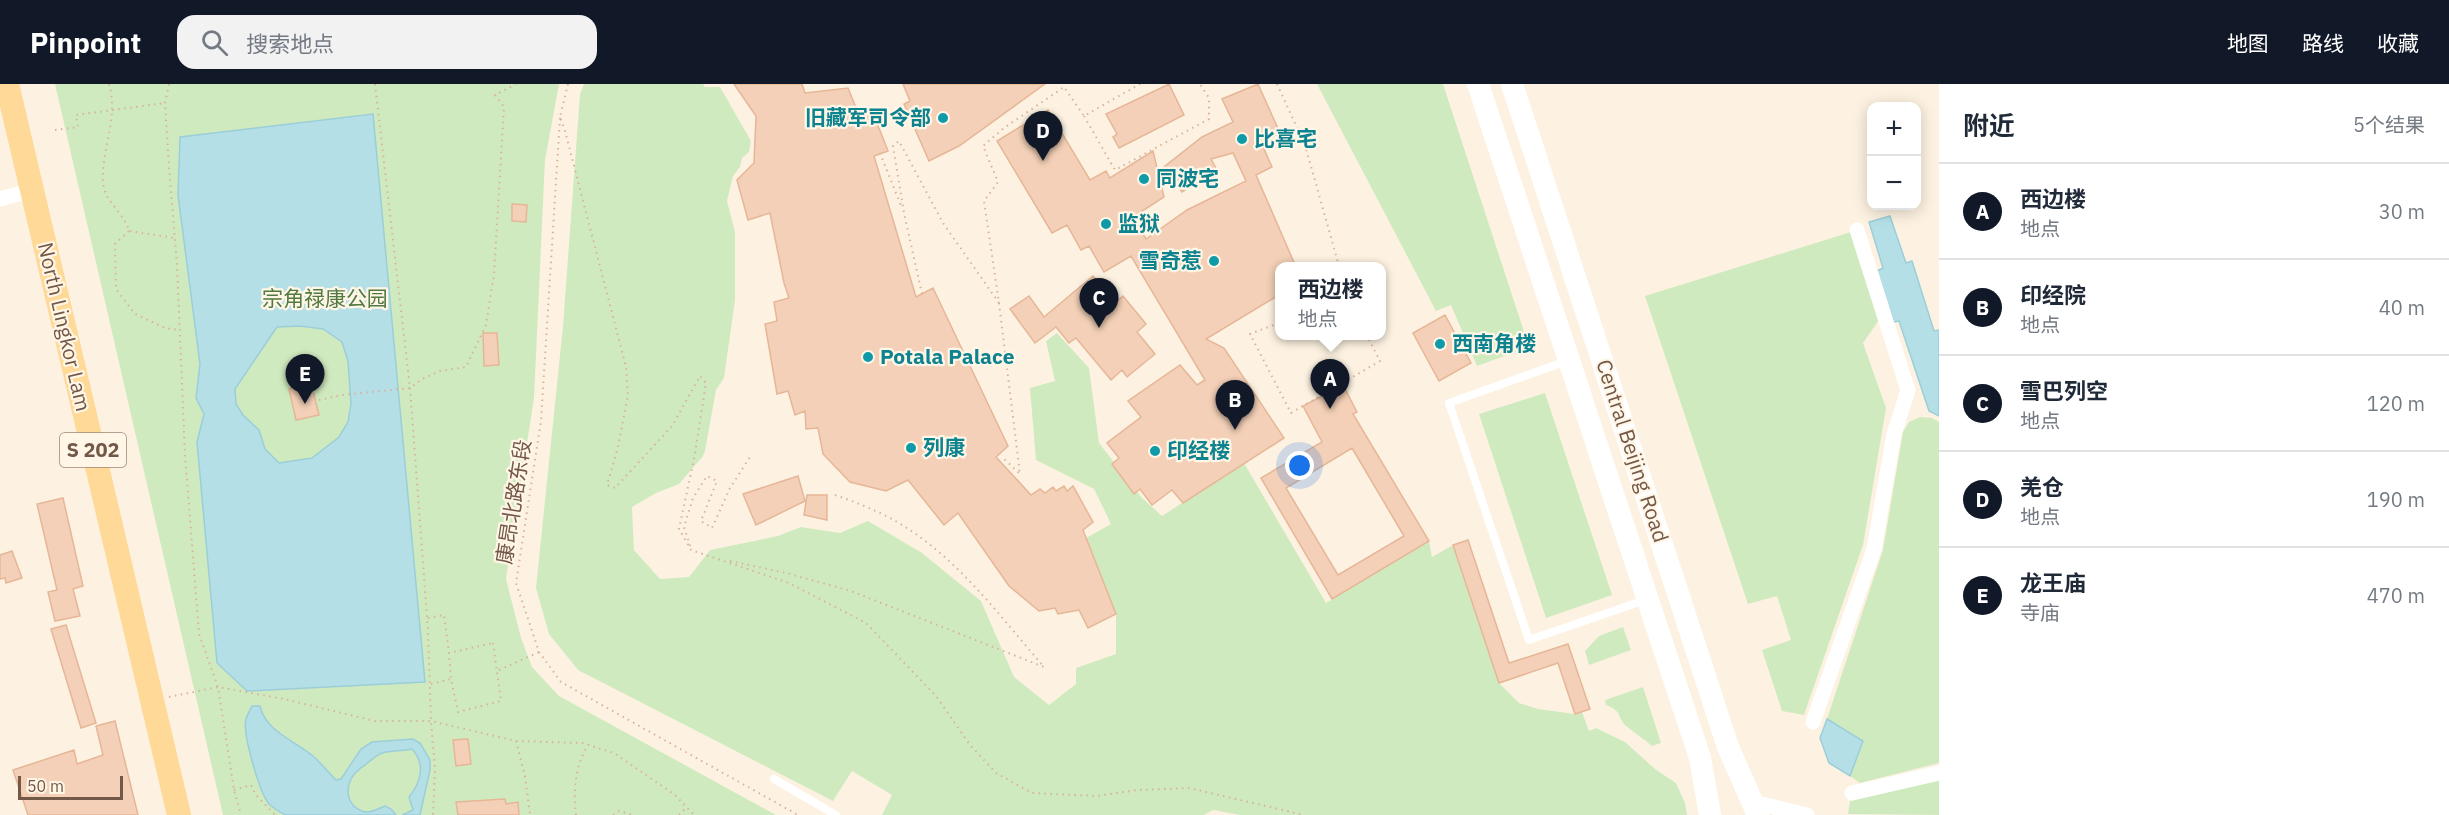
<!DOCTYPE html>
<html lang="zh">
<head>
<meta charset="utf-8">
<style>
  :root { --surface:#fff; --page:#f2f2f3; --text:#1f2937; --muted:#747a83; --line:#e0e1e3; --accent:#111827 }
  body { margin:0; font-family:"IBM Plex Sans","Noto Sans SC",sans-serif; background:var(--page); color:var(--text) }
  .controls { position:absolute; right:18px; top:18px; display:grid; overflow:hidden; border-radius:12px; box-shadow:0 3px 15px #0003 }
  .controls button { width:54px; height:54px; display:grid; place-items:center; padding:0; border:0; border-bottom:2px solid var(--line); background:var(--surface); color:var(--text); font:30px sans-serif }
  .scale { position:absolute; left:18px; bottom:15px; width:105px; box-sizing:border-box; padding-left:6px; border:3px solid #745847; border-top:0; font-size:16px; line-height:21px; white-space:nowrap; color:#745847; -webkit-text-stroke:4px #fff6e7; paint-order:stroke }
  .you { position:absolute; left:1300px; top:382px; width:21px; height:21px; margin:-15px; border:4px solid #fff; border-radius:50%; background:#1a73e8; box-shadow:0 0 0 9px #1a73e833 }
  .badge { display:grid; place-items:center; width:39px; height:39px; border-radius:50%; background:var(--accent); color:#fff; font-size:20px; font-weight:700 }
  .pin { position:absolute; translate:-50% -50px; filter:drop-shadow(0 2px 3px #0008) }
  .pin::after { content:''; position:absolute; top:32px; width:21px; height:18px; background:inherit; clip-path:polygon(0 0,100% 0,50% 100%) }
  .popup { position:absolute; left:1275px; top:178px; width:111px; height:78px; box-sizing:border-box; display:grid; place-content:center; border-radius:12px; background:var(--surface); filter:drop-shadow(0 2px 4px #0005); font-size:20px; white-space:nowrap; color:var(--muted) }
  .popup b { font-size:22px; color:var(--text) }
  .popup::after { content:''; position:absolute; left:50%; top:100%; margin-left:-12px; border:12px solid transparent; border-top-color:var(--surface) }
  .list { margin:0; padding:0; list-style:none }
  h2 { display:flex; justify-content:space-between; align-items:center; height:78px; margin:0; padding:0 24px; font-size:26px }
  h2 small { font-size:20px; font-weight:400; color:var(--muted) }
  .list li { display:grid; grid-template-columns:39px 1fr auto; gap:18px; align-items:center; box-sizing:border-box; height:96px; padding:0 24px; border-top:2px solid var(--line) }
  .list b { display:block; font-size:22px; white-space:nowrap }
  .list p { margin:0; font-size:20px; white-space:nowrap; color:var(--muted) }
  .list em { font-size:20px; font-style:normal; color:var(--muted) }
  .icon { flex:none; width:33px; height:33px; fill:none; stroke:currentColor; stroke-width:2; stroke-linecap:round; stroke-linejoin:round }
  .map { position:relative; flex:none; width:1939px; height:731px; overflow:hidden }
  header { display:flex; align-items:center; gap:36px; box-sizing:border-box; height:84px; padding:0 30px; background:var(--accent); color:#fff }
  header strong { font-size:28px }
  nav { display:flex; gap:33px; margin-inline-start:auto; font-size:21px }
  .search { width:420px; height:54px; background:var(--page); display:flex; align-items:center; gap:15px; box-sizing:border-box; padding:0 21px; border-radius:18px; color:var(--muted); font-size:22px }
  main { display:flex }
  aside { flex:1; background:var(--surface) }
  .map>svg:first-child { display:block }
  .green { fill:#d0eabf }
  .water { fill:#b5dfe6; stroke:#9bced9; stroke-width:1.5; fill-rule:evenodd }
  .building { fill:#f3d0b7; stroke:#e6b697; stroke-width:1.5; fill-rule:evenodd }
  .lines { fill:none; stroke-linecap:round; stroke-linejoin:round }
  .path { stroke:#d7b39b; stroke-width:2; stroke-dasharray:1.5 4.5; stroke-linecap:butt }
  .lane { stroke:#fff; stroke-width:8 }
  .street { stroke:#fff; stroke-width:15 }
  .secondary { stroke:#fff; stroke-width:22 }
  .primary { stroke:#fed997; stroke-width:24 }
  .culture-dot { fill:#0f9aa8; stroke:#fff6e7; stroke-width:2 }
  .labels { text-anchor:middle; stroke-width:4.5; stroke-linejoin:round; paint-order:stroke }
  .shield { fill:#fff6e7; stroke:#9e8777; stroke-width:1.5 }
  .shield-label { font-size:20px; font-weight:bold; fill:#745847 }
  .culture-label { font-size:21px; font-weight:bold; fill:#0d838f; stroke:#fff6e7; text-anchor:start }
  .park-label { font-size:21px; fill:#507a3f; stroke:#fff6e7 }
  .street-label { font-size:21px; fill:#745847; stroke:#fff6e7 }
</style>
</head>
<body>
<header>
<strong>Pinpoint</strong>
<div class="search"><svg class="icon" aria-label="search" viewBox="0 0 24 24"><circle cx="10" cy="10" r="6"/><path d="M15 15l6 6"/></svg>搜索地点</div>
<nav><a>地图</a><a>路线</a><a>收藏</a></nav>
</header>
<main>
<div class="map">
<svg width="1939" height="731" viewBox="0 0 1939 731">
  <rect width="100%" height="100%" fill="#fdf2e1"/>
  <path class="green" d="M55,0H559L545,76L534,314L506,495L521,554L532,583L559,612L776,731H223Z
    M584,0H703L705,3H720L751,57L749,68L742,74L740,83L733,92L727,117L735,148V216L724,294L716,306L705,367L703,372L679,400L656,409L632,423L634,466L660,495L689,493L710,466L778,452L801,443L840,449L868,437L922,469L981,517L1014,593L1049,621L1076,600V584L1116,570V530L1086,454L1111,440L1094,405L1036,376L1030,304L1055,297L1046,257L1057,249L1089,284L1099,359L1142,414L1162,432L1244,379L1326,519L1429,457L1432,473L1453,461L1499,599L1519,619L1538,625L1575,630L1582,628L1589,647L1596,644L1625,658L1655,685L1676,699L1685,719L1687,731H1240L1213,726L1204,731H882L892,711L852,687L833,717L578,586L549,550L536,504L563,242L580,10Z
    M1317,0H1443L1529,263L1477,282L1451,221L1436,227Z
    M1854,147L1881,233L1863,259L1886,324L1863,461L1804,631L1782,627L1762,566L1791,556L1777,512L1748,520L1645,212Z
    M1545,309L1612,511L1546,534L1479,330Z
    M1920,333L1932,334L1939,338V679L1860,699L1850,692L1863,657L1827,635L1883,466L1903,348L1909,338Z
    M1623,543L1631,566L1589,581L1585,567L1599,552Z
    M1643,603L1661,659L1652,662C1644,655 1633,648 1625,641C1617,632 1622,627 1606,621L1605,616Z
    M1939,696V731L1848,730L1850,717Z"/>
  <path class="water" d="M373,30L425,598L247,607L217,579L197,358L204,330L196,314L200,280L178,111L180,53ZM300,242L323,245L342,258L348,277L351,320L348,338L339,353L312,374L279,379L265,365L259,346L243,331L236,320L235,305L277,243Z
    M1890,132L1906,179L1912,177L1934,247L1939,246V332L1929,327L1899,237L1894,238L1877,187L1883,184L1869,138Z
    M252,622H260C266,648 294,656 313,672C321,679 328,688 336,696L341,695L361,665L372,658L413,655L420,659L430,676V686L420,731H402L413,726L409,713C421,698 426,680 412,665C400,668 384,665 375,673C367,680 355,686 351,695C345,707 348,722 362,727C369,730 378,725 385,722L391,725L396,731H286C281,729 275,725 270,721C260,711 242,649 246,635C247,631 250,626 252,622Z
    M1827,635L1863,657L1850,692L1829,679L1820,654Z"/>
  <path class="building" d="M734,0H802L805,9L848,4L859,31L872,26L888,67L874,72L916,213L933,204L1008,362L996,373L1031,411L1040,405L1045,409L1053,403L1056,407L1064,402L1067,407L1073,402L1093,438L1083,446L1116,530L1088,544L1079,526L1058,530L1055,524L1039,527L1009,502L958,429L944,441L908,396L886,407L850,398L823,370L818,344L806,345L805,327L795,331L788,307L777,310L765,240L777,237L774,218L789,214L784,199L770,129L748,136L737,96L754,79L756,32Z
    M903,0H1045L959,62L929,77L904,20L910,17Z
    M1169,0L1184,31L1119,64L1113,53L1117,50L1106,30Z
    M1258,0L1280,49L1261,58L1272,83L1256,91L1296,183H1279V211L1206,255L1224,264L1284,354L1183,419L1172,406L1152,421L1140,405L1134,410L1112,380L1119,374L1107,359L1141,333L1128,317L1180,281L1197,301L1205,296L1131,172L1104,188L1089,162L1081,166L1067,141L1052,149L997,57L1048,26L1090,96L1106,87L1110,94L1153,67L1164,113L1133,133L1146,155L1187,126L1246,97L1233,69L1211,75L1217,86L1182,108L1164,83L1202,53L1233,38L1222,15Z
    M512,120L527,121L526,138L512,137Z
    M1093,192L1115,219L1123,212L1146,240L1137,248L1155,270L1127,293L1122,286L1111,296L1076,254L1069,259L1056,243L1035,259L1010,225L1029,212L1044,233Z
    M1445,231L1471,279L1439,297L1413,249Z
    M483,249H497L499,281L484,282Z
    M311,299L319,331L296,336L289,305Z
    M1343,301L1357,328L1353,330L1429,457L1332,515L1261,394L1322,358L1303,322ZM1352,364L1404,452L1338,491L1286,404Z
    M798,392L805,417L756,441L743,410Z
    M807,411H827V436L804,431Z
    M63,414L83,502L73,505L80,532L55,537L48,508L57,506L37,420Z
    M1468,456L1509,579L1568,560L1590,625L1575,630L1558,579L1499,599L1453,461Z
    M12,467L22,494L6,499L5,494L0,495V471Z
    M66,541L96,639L81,644L51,545Z
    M115,637L138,731H28L13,686L74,666L77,680L103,671L96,642Z
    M468,655L471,680L456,682L453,656Z
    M505,715L506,720L518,718L519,731H458L456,718Z"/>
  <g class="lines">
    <path class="path" d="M109,0C119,33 101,66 103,99C105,119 124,128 129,147L175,154
      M169,0L165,19L169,83L177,181L185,371L199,550L218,603L234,706L241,731
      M375,0L410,304L428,547L431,637L435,686L433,731
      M568,0L560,33L565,47L626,283L628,311L618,363L607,401L615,404L672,342L700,292L706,299L694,375L679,445L691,466L789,499L866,539L936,612L970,661L996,689L1032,709L1096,712L1138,706L1189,704L1304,731
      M1277,0L1305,61L1339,182
      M1084,32L1115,86L1209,35V14L1200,0
      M560,34L541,337L516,499L539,568L561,598L798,731
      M55,46L78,43L76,31L165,19
      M880,69L902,124
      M129,147L115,160L116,205L135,230L165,244L179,246
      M922,210L904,129L893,62L899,57L943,139L999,219L984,117L998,98L983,62L1004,44L1064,3L1084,32L1140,0
      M999,219L1020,390L1003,374
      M1279,239L1250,250L1291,329L1380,277L1367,252
      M319,316L342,311L410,304L422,295L440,287L466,283L486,241L494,190L504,23L495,11L516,0
      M690,462L684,443L693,414L707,392L717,397L701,437L712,444L730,404L750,373
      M730,477L786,489L851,507L1044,583C998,530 955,470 892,435C873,425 853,417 832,410
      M428,534L444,531L449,569
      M493,559L501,617L458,628L451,595L449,569Z
      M499,586L539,568
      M431,600L451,595
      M169,613L218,603L284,615L375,637H431L516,657L582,659L614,669L675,711L694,731
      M516,657L525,692L530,731
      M234,706L251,701L256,711L275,731
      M576,731C573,707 575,682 588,661
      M613,731L619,727L633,731
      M679,731L687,723"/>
    <path class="lane" d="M1567,277L1449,319L1529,556L1645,516
      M774,695L836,731"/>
    <path class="street" d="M0,115L32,106
      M1813,638L1874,465L1894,350L1908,306L1857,146
      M1852,709L1939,689
      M1753,718L1807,731"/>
    <path class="secondary" d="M1478,0L1700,674L1710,731
      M1512,0L1728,663L1758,731"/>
    <path class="primary" d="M7,0L179,731"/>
  </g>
  <g class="culture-dot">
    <circle cx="943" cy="34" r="6"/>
    <circle cx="1242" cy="55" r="6"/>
    <circle cx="1144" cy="95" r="6"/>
    <circle cx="1106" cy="140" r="6"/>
    <circle cx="1214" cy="177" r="6"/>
    <circle cx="1440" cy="260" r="6"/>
    <circle cx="868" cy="273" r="6"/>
    <circle cx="911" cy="364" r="6"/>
    <circle cx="1155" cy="367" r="6"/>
  </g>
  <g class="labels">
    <rect class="shield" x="60" y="349" width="66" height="34" rx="4.5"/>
    <g class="shield-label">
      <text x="93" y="373">S 202</text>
    </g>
    <g class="culture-label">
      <text x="931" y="41" text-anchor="end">旧藏军司令部</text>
      <text x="1254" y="62">比喜宅</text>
      <text x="1156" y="102">同波宅</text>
      <text x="1118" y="147">监狱</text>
      <text x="1202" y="184" text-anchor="end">雪奇惹</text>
      <text x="1452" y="267">西南角楼</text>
      <text x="880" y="280">Potala Palace</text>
      <text x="923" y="371">列康</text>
      <text x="1167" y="374">印经楼</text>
    </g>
    <g class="park-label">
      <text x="325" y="222">宗角禄康公园</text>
    </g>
    <g class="street-label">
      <text transform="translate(64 243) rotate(77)" y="7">North Lingkor Lam</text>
      <text transform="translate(1632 367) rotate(72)" y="7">Central Beijing Road</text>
      <text transform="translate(514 418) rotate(-81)" y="7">康昂北路东段</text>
    </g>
  </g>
</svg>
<div class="controls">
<button>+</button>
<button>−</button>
</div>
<div class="scale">50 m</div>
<div class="you"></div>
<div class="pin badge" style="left:1330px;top:325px">A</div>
<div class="popup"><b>西边楼</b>地点</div>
<div class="pin badge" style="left:1235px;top:346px">B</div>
<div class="pin badge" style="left:1099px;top:244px">C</div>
<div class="pin badge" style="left:1043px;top:77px">D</div>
<div class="pin badge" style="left:305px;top:320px">E</div>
</div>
<aside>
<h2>附近<small>5个结果</small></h2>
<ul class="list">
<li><span class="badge">A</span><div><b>西边楼</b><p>地点</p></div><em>30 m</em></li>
<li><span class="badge">B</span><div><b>印经院</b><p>地点</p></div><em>40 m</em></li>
<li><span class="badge">C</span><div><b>雪巴列空</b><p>地点</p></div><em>120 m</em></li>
<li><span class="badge">D</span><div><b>羌仓</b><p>地点</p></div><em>190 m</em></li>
<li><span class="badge">E</span><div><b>龙王庙</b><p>寺庙</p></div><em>470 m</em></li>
</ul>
</aside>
</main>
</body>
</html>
